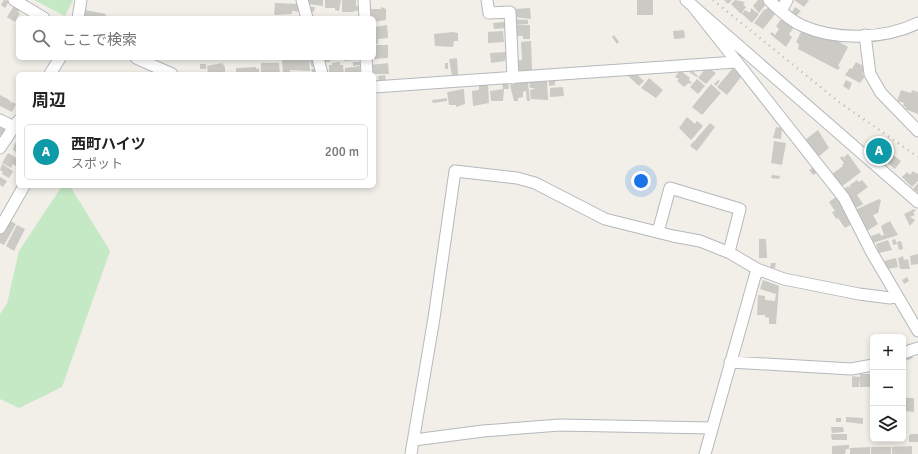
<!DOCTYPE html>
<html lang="ja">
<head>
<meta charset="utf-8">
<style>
  :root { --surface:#fff; --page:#f6f6f6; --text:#222; --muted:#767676; --line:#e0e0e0; --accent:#ea4335 }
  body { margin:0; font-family:Signika,"Noto Sans JP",sans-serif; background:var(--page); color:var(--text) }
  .controls { position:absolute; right:12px; bottom:12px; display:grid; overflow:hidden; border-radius:6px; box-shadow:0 2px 6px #0003 }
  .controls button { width:36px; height:36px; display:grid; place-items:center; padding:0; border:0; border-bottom:1px solid var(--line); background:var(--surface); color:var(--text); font:20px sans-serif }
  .you { position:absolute; left:641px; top:181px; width:14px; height:14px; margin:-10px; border:3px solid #fff; border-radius:50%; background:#1a73e8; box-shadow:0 0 0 6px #1a73e833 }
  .badge { display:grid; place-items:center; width:26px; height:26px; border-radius:50%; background:var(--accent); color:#fff; font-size:13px; font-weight:700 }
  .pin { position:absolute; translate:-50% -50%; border:2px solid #fff; box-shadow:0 1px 4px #0006 }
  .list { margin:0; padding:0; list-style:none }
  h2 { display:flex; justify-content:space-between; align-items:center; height:52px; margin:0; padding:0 16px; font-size:17px }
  h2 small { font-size:13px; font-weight:400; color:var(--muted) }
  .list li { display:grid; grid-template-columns:26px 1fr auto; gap:12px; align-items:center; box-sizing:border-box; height:56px; margin:0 8px 8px; padding:0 8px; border:1px solid var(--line); border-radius:6px }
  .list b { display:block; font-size:15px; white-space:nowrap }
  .list p { margin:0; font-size:13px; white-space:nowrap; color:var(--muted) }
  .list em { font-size:13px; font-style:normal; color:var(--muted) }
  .icon { flex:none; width:22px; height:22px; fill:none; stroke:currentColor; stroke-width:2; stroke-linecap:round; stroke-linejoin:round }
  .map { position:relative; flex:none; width:918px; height:454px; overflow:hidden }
  .search { position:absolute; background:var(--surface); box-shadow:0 2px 6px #0003; left:16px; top:16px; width:360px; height:44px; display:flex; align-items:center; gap:10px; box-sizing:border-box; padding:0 14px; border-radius:6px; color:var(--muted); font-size:15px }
  .panel { position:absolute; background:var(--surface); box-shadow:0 2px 6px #0003; left:16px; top:72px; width:360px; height:116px; border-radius:6px }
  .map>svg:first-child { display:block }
  .green { fill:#c5e8c5 }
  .building { fill:#cccac5 }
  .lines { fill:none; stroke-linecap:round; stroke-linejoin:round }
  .minor-casing { stroke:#b5b8bc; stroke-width:13 }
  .minor { stroke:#fff; stroke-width:11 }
  .rail { stroke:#b6b7b8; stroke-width:2.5; stroke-dasharray:1 5; stroke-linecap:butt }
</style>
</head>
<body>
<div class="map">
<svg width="918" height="454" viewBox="0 0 918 454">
  <rect width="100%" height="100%" fill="#f1efe8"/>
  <path class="green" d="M34,0H73L65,16Z
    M62,186H70L110,251L62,387L19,408L0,399V314L7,304L19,251Z"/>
  <path class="building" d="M4,0L9,1L5,8L1,5Z
    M308,0H323V6L308,4Z
    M325,0H341L339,11L335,10V8H325Z
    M342,0H356V6L359,7V10L352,12H342Z
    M637,0H653V15H637Z
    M724,0H732L728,4Z
    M735,0L745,2L743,4L746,7L741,14L731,4Z
    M758,0H762L766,4L759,13L753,6Z
    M794,0H809L804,7Z
    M275,3L297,4L300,12L292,11V14L276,15L274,14Z
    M15,4L21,8L18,12L20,13L15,22L7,17Z
    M308,7H315L314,12L308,11Z
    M381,7L386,9V20L374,22V18H371L370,9H381Z
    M770,7L776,13L763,29L754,23L764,10Z
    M795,7L801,11L796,16L792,12Z
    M530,8L531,19L514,17L513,9Z
    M751,8L759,14L752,23L742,14L745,10L750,13Z
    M85,10L106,14L105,18H83Z
    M356,16L357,18H343V17Z
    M782,18L795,26L789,34L792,37L786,47L770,34L772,32L775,35L779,29L776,26Z
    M511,19L528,20V24L512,25Z
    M505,22L506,28L494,29L493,23Z
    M387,25L388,38L378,39V44H374V27Z
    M514,25H530V39H523V36H514Z
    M684,30L685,38L674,39L673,31Z
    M503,31L504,42L488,43V32Z
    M453,32L458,33V41H454L453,47L435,46L434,34Z
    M801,32L810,35L811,34L817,37L818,35L826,40L827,38L833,41L834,39L848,47L838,66L840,67L838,70L798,49L799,44L796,42Z
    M614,35L619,42L617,44L612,37Z
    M531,41L532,70L515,71L514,61L522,60L521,42Z
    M374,45H388V58L374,59Z
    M507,52L505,61L491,63L490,53Z
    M290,58H313L316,67H312L309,60L310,71L290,70V74H283L282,59Z
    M344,58H360V60L344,61Z
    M457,58L458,76H452L449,59Z
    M324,59H330V62H324Z
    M340,62V65H343L344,74H329V65H332V63Z
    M353,62H360V65L353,66Z
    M856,62L865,67L862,74L865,76L860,83L845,75L850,68L852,69Z
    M222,63L225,67V74H208L207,66Z
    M261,63H279L280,74H261Z
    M388,63L389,74H372L371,65Z
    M445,63H448V69H445Z
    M200,64H206V69H200Z
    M360,66V74H345V68Z
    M256,67V69L259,68V74H236V68Z
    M316,68L318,74H313L311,69Z
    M733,68L741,77L727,95L717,87Z
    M705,69L709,71L710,69L716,73L706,84L698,78Z
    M680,70L690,78L689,80L692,83L690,84L689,83L684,87L677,81L679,79L675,77Z
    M691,70L698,76L697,77L689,72Z
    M631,73H635L644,81L639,86L628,76Z
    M385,75L386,81L379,82L378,76Z
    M649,78L663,90L656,98L641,88Z
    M547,79L548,100L531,99L530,90L536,88H530L529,80Z
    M549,79H555V85L549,86Z
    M697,79L705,86L698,94L690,87Z
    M718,80L720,81L716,86L714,84Z
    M846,80L852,83L849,90L843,86Z
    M528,81L530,101H527L526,91L523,92V97L518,98V101H514L510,85Z
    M479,83H488L489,103L473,106L472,91L479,90Z
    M502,83H508L509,89H504L503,101H491L490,91L503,89Z
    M711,84L721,93L702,115L692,107Z
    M563,87L564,96L550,97V88Z
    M464,89L465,104L456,107V105H449L447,92Z
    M901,90L911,93L912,90L918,92V114L905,109L906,107L903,106L904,103L897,101Z
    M0,95L8,99L11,102L10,103L12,102L16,104L12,112L0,106Z
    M447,98V101L433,103L432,100Z
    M687,117L695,124L697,121L703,126L691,140L679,128Z
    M710,123L715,127L697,151L690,146L695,140L696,141V139Z
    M0,125L5,127L2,136L0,135Z
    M776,127L782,128L781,139L773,138Z
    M818,130L829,148L818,157L805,140Z
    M872,139L901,161L895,169L866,146Z
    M774,141L786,143L782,165L771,163Z
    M15,143L18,144V153L13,150Z
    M8,153L18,159L16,166L13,164L11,168L2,163Z
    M848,154L861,172L841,187L832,174L843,166L842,165L844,163L840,158L842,156L846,161L844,157Z
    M2,164L13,171L9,178L2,174L3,172L0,170Z
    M814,167L818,172L813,175L809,170Z
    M913,171L917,174L918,173V181L912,187L902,177L907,172L910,175Z
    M772,175L780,176L779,179L771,178Z
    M0,177L7,181L3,187L0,185Z
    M857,180L859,182L862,180L868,187L857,195L863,204L854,209L843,190L848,186L850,188V185Z
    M918,183V193L913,189Z
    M836,197L852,224L845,228L838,218L836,219L832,212L835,211L829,202Z
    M879,199L881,200L878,213L873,215L878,224L867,231L855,210Z
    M914,209L916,211L913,212L915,215L910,217L915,220L910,226L904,214Z
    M7,219L16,224L4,245L0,243V233Z
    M890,221L898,235L873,243L871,236L880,233L881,236L884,235L881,226Z
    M17,225L25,229L14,251L6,246Z
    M759,239H766L767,258H759Z
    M895,239L897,244L893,245L892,240Z
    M888,240L892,250L879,253L876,244Z
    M901,241L903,249L899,250L897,242Z
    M918,254V264L911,265L910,256Z
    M903,256L904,260L908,259L910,269H900L898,258Z
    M896,258L898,267L888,269L884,261Z
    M771,263H776L775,268H770Z
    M907,277L909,281L904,284L902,280Z
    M763,280L779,286L776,324H769V318L765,317V315H757L758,295L765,296V300L775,301L776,294L760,289Z
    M911,354L913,358L903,362V357Z
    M860,374H873V387H860Z
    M852,376L860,377L859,387H852Z
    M906,398H914V412L905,411Z
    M846,417L863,418V424L846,422Z
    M836,418H841V422H836Z
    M831,427H843L844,432L832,433Z
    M831,434H847V440H832Z
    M911,434H918V442H909V436Z
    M847,445H849V449H846L845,454H832V446Z
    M912,446V454H892V447Z
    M870,447V454H850V448Z
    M871,447H891V454H871Z"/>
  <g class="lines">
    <defs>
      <path id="minor" d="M14,0L44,18
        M302,0L307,18
        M364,0L365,18
        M487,0L489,13L510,12L513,78
        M686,0L918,202
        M769,0C778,9 791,21 803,26C837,41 886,39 918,23
        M692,5L844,198L872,253L918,331
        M781,11L787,0
        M78,18L81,0
        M865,35L870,74L881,93L918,131
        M136,58L172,74
        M318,58L322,74
        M366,58L367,74
        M50,74L60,58
        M374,87L736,62
        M0,120L14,127
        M0,148L18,121
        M0,228L24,186
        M658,232L670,188L740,209L729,252
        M903,353L918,348
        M730,362L851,369L873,365
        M414,440L483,431L560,425L711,428
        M411,454L434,318L455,171L517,178L535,183L605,219L673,236L700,241L730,253L757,269L784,279L859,294L890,298L897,296
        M705,454L757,269"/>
    </defs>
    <use href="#minor" class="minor-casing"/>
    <use href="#minor" class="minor"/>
    <path class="rail" d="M713,0L839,102L918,157"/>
  </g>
</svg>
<div class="controls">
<button>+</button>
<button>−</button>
<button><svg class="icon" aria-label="layers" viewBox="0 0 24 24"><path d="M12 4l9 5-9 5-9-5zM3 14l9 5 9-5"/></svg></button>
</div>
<div class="you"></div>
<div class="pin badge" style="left:879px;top:151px;background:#0f9aa8">A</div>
<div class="search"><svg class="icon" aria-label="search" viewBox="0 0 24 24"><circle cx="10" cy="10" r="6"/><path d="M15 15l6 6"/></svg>ここで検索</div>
<section class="panel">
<h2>周辺<small></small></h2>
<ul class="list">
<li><span class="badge" style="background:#0f9aa8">A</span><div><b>西町ハイツ</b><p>スポット</p></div><em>200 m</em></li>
</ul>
</section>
</div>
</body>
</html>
